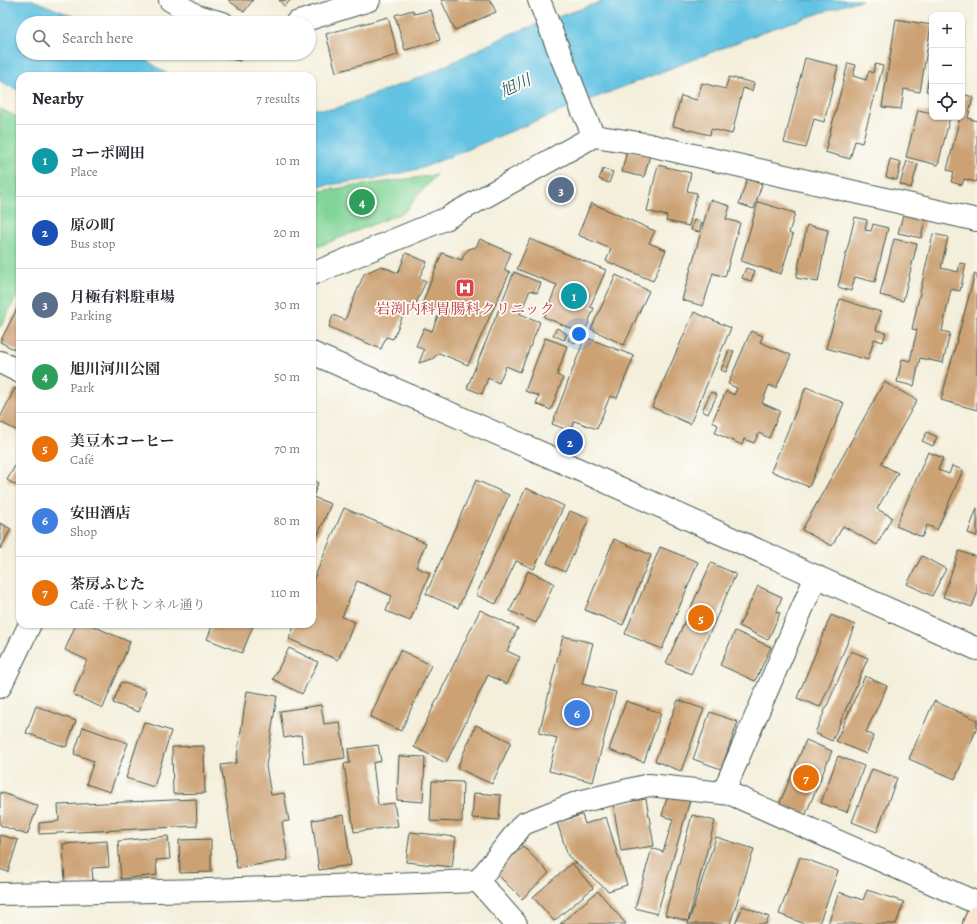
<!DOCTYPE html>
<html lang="en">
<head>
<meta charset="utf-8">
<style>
  :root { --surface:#fff; --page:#f2f2f3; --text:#2b2b33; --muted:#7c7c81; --line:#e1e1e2; --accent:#0b8043 }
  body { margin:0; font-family:Alegreya,"Noto Serif JP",serif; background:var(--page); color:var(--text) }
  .controls { position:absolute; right:12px; top:12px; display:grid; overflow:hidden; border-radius:8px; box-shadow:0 1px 3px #0004 }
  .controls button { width:36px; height:36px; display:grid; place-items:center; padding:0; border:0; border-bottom:1px solid var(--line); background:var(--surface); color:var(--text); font:20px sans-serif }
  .you { position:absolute; left:579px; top:334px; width:14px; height:14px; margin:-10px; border:3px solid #fff; border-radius:50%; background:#1a73e8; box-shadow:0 0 0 6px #1a73e833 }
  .badge { display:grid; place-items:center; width:26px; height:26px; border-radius:50%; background:var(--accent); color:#fff; font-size:13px; font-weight:700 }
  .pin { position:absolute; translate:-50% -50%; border:2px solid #fff; box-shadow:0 1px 4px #0006 }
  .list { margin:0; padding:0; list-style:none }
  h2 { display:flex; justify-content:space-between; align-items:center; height:52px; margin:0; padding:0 16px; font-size:17px }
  h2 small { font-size:13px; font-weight:400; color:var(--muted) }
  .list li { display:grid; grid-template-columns:26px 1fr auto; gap:12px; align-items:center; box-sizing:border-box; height:72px; padding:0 16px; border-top:1px solid var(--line) }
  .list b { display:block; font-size:15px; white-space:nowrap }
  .list p { margin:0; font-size:13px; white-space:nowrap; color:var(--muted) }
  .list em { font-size:13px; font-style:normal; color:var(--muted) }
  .icon { flex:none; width:22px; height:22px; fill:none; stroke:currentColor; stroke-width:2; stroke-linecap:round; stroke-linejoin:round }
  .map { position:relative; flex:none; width:977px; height:924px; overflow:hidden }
  .search { position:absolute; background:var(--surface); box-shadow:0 1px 3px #0004; left:16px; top:16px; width:300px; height:44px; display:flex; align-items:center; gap:10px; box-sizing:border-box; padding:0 14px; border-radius:22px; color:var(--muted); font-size:15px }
  .panel { position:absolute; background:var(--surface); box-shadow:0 1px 3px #0004; left:16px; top:72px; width:300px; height:556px; border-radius:12px }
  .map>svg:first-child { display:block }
  .green { fill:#80d497; stroke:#508866 }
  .water { fill:#64c3e3; stroke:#42808c }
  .building { fill:#cca275 }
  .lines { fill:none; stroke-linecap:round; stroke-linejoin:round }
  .minor-casing { stroke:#3f584d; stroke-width:24 }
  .tertiary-casing { stroke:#3f584d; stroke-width:24 }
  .secondary-casing { stroke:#3f584d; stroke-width:24 }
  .minor { stroke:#fff; stroke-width:22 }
  .tertiary { stroke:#fff; stroke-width:22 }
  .secondary { stroke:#fde4d1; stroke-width:22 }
  .labels { text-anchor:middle; stroke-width:3.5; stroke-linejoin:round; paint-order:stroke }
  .health-label { font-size:15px; fill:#be3a42; stroke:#fdfcf7 }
  .water-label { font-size:16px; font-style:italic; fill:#305e60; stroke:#fdfcf7 }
</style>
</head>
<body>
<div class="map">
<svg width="977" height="924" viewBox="0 0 977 924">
  <rect width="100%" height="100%" fill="#fdfcf7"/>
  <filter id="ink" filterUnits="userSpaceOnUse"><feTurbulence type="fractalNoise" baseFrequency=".025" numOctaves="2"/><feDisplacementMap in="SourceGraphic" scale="8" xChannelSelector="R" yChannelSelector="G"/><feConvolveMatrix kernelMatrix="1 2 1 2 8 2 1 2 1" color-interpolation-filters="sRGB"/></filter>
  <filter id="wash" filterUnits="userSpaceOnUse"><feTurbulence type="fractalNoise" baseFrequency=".012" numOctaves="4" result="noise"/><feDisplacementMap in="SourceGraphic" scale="16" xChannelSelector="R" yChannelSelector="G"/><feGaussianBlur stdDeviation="0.9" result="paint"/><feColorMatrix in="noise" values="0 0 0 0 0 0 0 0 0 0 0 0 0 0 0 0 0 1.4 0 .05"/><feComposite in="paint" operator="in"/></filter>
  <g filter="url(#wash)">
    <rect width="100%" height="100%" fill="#f4efdb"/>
    <path class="green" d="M0,109L20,118V290L0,328Z
      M436,175L404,212L312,249V192Z"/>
    <path class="water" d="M0,0H32L91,23H23V53H136L170,76H20V91L0,81Z
      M606,0H862L854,2L771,29L541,119L422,168L380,178L312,187V109H334L424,76L510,34Z"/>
    <g id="blocks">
      <path class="building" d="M228,0H253L244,12Z
        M279,0H291L284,6Z
        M441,0H490L496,12L455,30Z
        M413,10L414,14L431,10L440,40L405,50L395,15Z
        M388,17L398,55L336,72L326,34Z
        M896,19L931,25L920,92L904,89L901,109L882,107Z
        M222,53H241L240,61L221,57Z
        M805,58L838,66L824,122L814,119L806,148L784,143Z
        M848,63L856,65L853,76L866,80L869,71L873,73L875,64L883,66L862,143L855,141L850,159L825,152Z
        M931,69H932V92L926,91Z
        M729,77L754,83L752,91L743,88L732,134L711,129L710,135L673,126L681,96L697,100L702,83L725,89Z
        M966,95L973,97L968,118L977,121V182L964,179L962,185L951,182L954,172L947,170L960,117H962V109Z
        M918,110L932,113V117H950L938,165L906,157Z
        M627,150L650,155L644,177L622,172Z
        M890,159L901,162L897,180L886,177Z
        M907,161L918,164L911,188L900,184Z
        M658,165L691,173L687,191L697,193L689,226L666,221L667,216L647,211Z
        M603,169L613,172L609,183L599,179Z
        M747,179L762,184L754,209L739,204Z
        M710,200L730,206L726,219L740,223L725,277L713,273L703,306L682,300Z
        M758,202L795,213L789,233L793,235L781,274L741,261Z
        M591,203L655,231L649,243L666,250L653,281L606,261L611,249L578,235Z
        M904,211L926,216L921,238L898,233Z
        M855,217L867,220L865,230L871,231L873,224L888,228L875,282L855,277L851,291L838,287Z
        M694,220L702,222L699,232L691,230Z
        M807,225L828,230L818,282L796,278Z
        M933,234L948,237L941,268L958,272L960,263L966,264L960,291L951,289L942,331L950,333L943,363L920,358L914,386L897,382L902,359L910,361L917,330L912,329Z
        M480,239L511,253L504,270L510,272L468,365L439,353L432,359L419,363L424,350L416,346L424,328L432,331L440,311L422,304L442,253L462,260L464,254L469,249L476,247Z
        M530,239L606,270L590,307L594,308L584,334L544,317L557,285L517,269Z
        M894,239L917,244L903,301L880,295Z
        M406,253L427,262L419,278L426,281L414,308L407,306L393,339L386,337L381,349L329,327L333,315L345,320L364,274L381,266L398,273Z
        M746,268L755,271L751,281L742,278Z
        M514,272L541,283L537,293L530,290L520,314L540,322L520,372L506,366L499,383L488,378L482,394L467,388Z
        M975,273L977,274V410L941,400Z
        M616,275L649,291L624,345L591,329Z
        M840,299L881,312L876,330L886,333L883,342L874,339L868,360L826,348Z
        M20,303V352L0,342Z
        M694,312L731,328L690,424L652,407Z
        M557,328L567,334L564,340L553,335Z
        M573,331L579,335L575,343L568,340Z
        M751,331L763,336L760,342L791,355L776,388L769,385L762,403L780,411L769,438L759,433L754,443L744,439L742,445L715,433L718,425L712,422L726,391L734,395L737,388L728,384Z
        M585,337L634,356L617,398L610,396L597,429L574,421L570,431L552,424Z
        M545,338L567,346L557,375L563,378L551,410L536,404L539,396L525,391Z
        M729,350L734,351L726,372L721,370Z
        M884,382L917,400L881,464L898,473L877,509L892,517L877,545L843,526L832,546L802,530Z
        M806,387L844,403L809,487L771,471Z
        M15,388L20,391V432L0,422V418Z
        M711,392L717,395L708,414L702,411Z
        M927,432L937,437L933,446L922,441Z
        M928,452L943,458L938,470L949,474L952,466L963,470L937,530L927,525L922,537L896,526Z
        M20,457V487L7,480Z
        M312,480L318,483L313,497L331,504L314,544L312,543Z
        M476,480L509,495L458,608L426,594Z
        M526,488L564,506L534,569L516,561L496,604L476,595Z
        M344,508L426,543L416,567L430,573L410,621L386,611L392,596L357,581L342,617L355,622L338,660L289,639L295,624H312V583Z
        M977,508V536L968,533Z
        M570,511L589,519L565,572L547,563Z
        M0,523L11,529L0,549Z
        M614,539L651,555L623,625L585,610Z
        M660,547L698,562L662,649L625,634Z
        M959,551L977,557V594L972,607L943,597Z
        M922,556L946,569L932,596L907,584Z
        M711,563L736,574L691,674L666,663Z
        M528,571L554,583L536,623L510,611Z
        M758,586L782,597L776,612L780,613L768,640L739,626Z
        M480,610L518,628L507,651L520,657L507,684L488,675L446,763L414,747Z
        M831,615L855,625L820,707L797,698Z
        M76,624H88L130,642L103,708L73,695L87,660L65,650Z
        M213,624H254L242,653L207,639Z
        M735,631L771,647L755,681L720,665Z
        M563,636L593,643L582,684L616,692L593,782L549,771L557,738L539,733Z
        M289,648L318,662L302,694L273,679Z
        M400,650L431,665L401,731L370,717Z
        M851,651L868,658L832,741L815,733Z
        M865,676L887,686L866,732L874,736L866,754L836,741Z
        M121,682L146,690L139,712L113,703Z
        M247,691L277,696L266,766L271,795L284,793L289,821L282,822L288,860L237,868L221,765L236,763Z
        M678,700L704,709L681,771L655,761Z
        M626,701L661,713L644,762L609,750Z
        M934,701L977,720V728L955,779L909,759Z
        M321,705L324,724L340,722L345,758L304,764L301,735L284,738L280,711Z
        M36,706L76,721L66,747L26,733Z
        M710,712L738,722L721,769L693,759Z
        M144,722L171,731L154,787L126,778Z
        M476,725L511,742L492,784L457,768Z
        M83,727L128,743L110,792L86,784L94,761L74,754Z
        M806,740L832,751L805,816L779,805Z
        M378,745L381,761L373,763L378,805L394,803L398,826L354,832L344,764L350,763L348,749Z
        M204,746L205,793L173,794L172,747Z
        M399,756L425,757L423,802L397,800Z
        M838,756L864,766L847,812L821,803Z
        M872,769L897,778L877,832L852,822Z
        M432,781L463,782L462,822L430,821Z
        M0,792L38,806L27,835L0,825Z
        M474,793L501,795L499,820L472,818Z
        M668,794L690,800L657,914L635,908L652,848L663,852L673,819L662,816Z
        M196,799L197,826L39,834V823L59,821L58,805Z
        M646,799L654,846L621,851L613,804Z
        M344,815L351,865L319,870L312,820Z
        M582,815L585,824L606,817L627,885L608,891L568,856L557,822Z
        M692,815L715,821L688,921L665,915Z
        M410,832L456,837L452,867L406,862Z
        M0,835L18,840L8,872L0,869Z
        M168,836L170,859L156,860L157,875L121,879L118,841Z
        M716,837L754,849L730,924H688Z
        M211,839V872L180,873L179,840Z
        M107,841L109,867L92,868L93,881L65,883L63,844Z
        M523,846L549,873L522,899L495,872Z
        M800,857L838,871L819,924H805L779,914Z
        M572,863L593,888L554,921L533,897Z
        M867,890L904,902L896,924H828L839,892L863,900Z
        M598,891L626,924H560Z
        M743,906L769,917L766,924H735Z"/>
    </g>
  </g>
  <g filter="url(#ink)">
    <use href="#blocks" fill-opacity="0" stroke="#3f584d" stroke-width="1"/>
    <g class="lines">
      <defs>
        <path id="minor" d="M170,0L197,16L223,23
          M296,23L369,0
          M594,136L645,144L977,220
          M312,274L445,219L594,136L583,112L539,0
          M0,362L20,372
          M0,687L30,624
          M723,793L816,576
          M478,881L516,924
          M0,894L208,890L478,881L523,824L579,802L649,785L731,794L977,903"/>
        <path id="tertiary" d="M312,353L562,462L977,649"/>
        <path id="secondary" d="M974,924L977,917"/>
      </defs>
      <use href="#minor" class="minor-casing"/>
      <use href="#tertiary" class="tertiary-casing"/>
      <use href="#secondary" class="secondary-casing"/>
      <use href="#minor" class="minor"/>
      <use href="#tertiary" class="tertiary"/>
      <use href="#secondary" class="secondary"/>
    </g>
  </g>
  <defs>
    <symbol id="hospital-square" viewBox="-11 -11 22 22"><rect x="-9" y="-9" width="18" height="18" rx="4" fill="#e0444e" stroke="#fdfcf7"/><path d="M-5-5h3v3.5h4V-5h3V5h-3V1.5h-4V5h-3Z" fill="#fff"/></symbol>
  </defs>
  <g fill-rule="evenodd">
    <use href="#hospital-square" x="454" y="277" width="22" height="22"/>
  </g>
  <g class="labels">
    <g class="health-label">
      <text x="465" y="314">岩渕内科胃腸科クリニック</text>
    </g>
    <g class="water-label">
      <text transform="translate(515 85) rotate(-25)" y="6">旭川</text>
    </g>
  </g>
</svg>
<div class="controls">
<button>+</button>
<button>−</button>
<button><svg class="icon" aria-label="locate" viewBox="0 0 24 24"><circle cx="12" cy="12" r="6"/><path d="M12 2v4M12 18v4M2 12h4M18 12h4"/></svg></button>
</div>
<div class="you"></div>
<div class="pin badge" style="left:574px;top:296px;background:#0f9aa8">1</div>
<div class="pin badge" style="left:570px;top:442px;background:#1a4fb4">2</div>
<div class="pin badge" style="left:561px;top:190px;background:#5c6f8a">3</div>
<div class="pin badge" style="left:362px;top:202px;background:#2e9e5b">4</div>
<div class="pin badge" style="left:701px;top:618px;background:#e8710a">5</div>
<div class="pin badge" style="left:577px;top:713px;background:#3f7fe0">6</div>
<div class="pin badge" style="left:806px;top:778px;background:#e8710a">7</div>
<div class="search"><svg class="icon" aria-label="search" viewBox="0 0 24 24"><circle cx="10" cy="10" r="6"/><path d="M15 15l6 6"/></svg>Search here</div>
<section class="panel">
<h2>Nearby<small>7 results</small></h2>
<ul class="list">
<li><span class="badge" style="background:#0f9aa8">1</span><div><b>コーポ岡田</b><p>Place</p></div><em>10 m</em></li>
<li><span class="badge" style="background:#1a4fb4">2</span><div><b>原の町</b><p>Bus stop</p></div><em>20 m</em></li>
<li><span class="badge" style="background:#5c6f8a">3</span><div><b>月極有料駐車場</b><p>Parking</p></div><em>30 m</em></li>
<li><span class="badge" style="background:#2e9e5b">4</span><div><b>旭川河川公園</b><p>Park</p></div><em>50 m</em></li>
<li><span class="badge" style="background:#e8710a">5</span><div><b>美豆木コーヒー</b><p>Café</p></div><em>70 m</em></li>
<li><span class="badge" style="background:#3f7fe0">6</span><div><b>安田酒店</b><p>Shop</p></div><em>80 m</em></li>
<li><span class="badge" style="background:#e8710a">7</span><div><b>茶房ふじた</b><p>Café · 千秋トンネル通り</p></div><em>110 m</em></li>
</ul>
</section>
</div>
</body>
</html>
